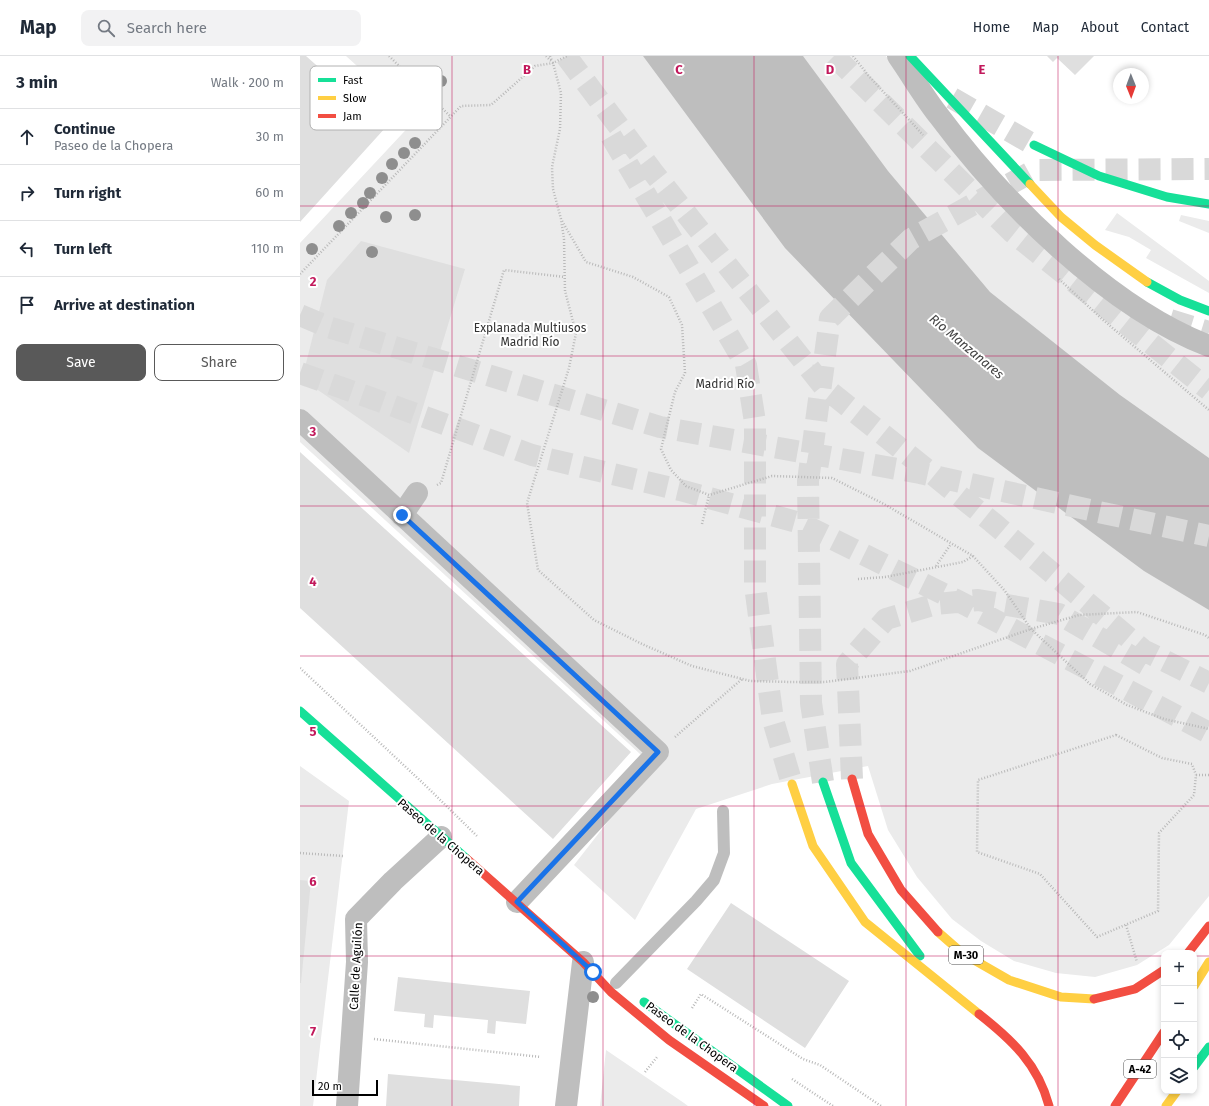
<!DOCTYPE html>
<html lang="en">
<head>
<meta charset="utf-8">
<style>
  :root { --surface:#fff; --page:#f2f2f3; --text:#1f2937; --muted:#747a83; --line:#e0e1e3; --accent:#595959 }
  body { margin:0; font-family:"Fira Sans",sans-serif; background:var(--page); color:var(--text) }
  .controls { position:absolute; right:12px; bottom:12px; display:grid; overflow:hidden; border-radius:8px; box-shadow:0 2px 6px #0003 }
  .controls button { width:36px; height:36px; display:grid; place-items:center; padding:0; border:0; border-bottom:1px solid var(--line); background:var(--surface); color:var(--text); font:20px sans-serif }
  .compass { position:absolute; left:813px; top:12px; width:36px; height:36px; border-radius:50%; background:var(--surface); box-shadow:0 2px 6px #0003; rotate:179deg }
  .scale { position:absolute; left:12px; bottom:10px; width:66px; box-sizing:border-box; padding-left:4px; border:2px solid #000; border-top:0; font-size:11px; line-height:14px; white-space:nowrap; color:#000; -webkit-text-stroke:3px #fff; paint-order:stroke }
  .stop { position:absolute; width:12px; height:12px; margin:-9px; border:3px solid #1a73e8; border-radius:50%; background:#fff }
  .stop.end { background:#1a73e8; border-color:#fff; box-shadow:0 1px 4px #0008 }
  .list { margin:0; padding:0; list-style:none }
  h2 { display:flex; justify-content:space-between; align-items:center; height:52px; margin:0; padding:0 16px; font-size:17px }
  h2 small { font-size:13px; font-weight:400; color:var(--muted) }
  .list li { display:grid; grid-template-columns:26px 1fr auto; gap:12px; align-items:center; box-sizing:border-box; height:56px; padding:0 16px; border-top:1px solid var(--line) }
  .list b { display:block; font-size:15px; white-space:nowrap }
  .list p { margin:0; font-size:13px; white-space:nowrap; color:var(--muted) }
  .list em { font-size:13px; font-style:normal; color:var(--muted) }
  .actions { display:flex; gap:8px; padding:12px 16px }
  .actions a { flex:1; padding:9px 0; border:1px solid var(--accent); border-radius:8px; text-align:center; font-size:14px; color:var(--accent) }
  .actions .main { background:var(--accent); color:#fff }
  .icon { flex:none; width:22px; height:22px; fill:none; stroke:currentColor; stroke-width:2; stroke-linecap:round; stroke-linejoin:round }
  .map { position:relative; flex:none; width:909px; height:1050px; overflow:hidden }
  header { display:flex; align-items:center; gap:24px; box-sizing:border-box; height:56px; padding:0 20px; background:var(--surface); border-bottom:1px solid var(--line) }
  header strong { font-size:19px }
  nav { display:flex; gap:22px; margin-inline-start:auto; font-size:14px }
  .search { width:280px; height:36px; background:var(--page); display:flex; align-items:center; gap:10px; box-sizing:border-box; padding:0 14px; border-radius:8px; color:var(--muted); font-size:15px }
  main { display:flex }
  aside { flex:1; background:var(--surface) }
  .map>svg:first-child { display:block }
  .green { fill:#ebebeb }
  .water { fill:#bebebe }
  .building { fill:#dfdfdf }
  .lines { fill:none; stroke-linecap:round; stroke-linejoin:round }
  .highway-tunnel { stroke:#d9d9d9; stroke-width:22; stroke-dasharray:22 11; stroke-linecap:butt }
  .path { stroke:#b9b9b9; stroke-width:2.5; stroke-dasharray:1 2; stroke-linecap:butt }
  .lane { stroke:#bebebe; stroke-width:12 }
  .street { stroke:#bebebe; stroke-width:22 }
  .fast { stroke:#16e098; stroke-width:9 }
  .slow { stroke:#ffcf43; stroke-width:9 }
  .jam { stroke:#f24e42; stroke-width:9 }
  .tree { fill:#8e8e8e }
  .route { stroke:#1a73e8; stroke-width:5 }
  .grid { fill:none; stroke:#c2185b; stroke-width:1; stroke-opacity:0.55 }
  .labels { text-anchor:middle; stroke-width:4; stroke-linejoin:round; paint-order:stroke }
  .shield { fill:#fff; stroke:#4c4c4c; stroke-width:1 }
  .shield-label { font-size:11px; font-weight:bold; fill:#000 }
  .park-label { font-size:12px; fill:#323232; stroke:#fff }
  .street-label { font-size:12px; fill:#000; stroke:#fff }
  .water-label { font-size:13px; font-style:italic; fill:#434343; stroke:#fff }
  .key { fill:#fff; stroke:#b2b2b2; stroke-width:1 }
  .key-label { font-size:11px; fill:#000 }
  .grid-label { font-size:13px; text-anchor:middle; font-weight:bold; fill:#c2185b; stroke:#fff; stroke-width:4; stroke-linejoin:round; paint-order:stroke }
</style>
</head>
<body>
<header>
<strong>Map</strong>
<div class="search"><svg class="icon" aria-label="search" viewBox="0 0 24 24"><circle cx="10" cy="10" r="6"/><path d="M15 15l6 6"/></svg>Search here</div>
<nav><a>Home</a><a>Map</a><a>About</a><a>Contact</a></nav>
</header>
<main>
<aside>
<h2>3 min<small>Walk · 200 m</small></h2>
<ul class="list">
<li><svg class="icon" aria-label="ahead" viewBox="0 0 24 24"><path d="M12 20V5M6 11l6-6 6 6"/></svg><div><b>Continue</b><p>Paseo de la Chopera</p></div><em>30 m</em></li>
<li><svg class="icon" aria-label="right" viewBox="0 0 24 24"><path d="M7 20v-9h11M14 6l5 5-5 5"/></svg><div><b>Turn right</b></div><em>60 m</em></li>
<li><svg class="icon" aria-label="left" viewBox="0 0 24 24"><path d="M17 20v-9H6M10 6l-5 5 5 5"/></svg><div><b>Turn left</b></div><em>110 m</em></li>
<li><svg class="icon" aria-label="arrive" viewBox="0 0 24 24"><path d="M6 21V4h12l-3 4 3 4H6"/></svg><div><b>Arrive at destination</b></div></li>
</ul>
<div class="actions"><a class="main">Save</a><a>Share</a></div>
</aside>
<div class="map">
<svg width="909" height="1050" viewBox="0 0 909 1050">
  <rect width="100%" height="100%" fill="#fff"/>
  <path class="green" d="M46,0H586L627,56L723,166L909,296V840L869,889L837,909L795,921L756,917L714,905L681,885L652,863L617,821L588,774L568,710L472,728L396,753L335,864L274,809L352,709L0,386V187L116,63Z
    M817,157L909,225V237L846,202L851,194L829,181L805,174Z
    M881,159L909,165V177L879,165Z
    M0,710L49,745L13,1050H0Z
    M306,994L384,1047L388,1050H300Z"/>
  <path class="water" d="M343,0H503L588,115L690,236L820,339L909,402V554L844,515L678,392L485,192Z"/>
  <path class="building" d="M0,0H6L86,71L0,166Z
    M747,0H794L775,19L757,2L753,6Z
    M61,185L165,213L109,397L2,323L27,224Z
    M0,396L331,696L253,783L0,552Z
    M0,824L11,825L1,927H0Z
    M431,847L549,925L505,992L387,913Z
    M98,921L230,935L226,968L196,965L195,978L187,977L188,964L134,959L133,972L124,971L125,958L94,955Z
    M88,1018L220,1030L219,1050H86Z"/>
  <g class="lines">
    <path class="highway-tunnel" d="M266,0L353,116L525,332L692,466L843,594L909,627
      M534,0L712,176L909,334
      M652,42L734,89
      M311,80L446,309L455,366V530L473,664L492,728
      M0,259L28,271L360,371L620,417L909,480
      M870,264L909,276
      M0,317L232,399L380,434L500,467L668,550L909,677
      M552,723L547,608L586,563L636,548L678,544L759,558L851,612
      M523,726L511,647L508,425L530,262L611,183L735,114L909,113"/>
    <path class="path" d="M89,0L151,61
      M246,0L253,7L261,37L260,73L252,111L253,133L261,163L264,183L265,235L276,277L269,312L227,447L238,514L294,564L342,588L392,610L450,625L492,626H525L610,615L731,573L779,559L837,556L905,579L909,582
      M250,0L252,5
      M553,0L568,19L623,79
      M262,165L286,206L333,221L369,241L382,269L385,317L375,336L361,393L371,414L386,430L409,439L472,420L532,422L584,448L673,500L705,535L731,573L790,628L827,649L864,663L909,673
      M0,218L161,50L191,49L235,10L253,7L267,0
      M759,223L802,263L909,354
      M137,429L141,427L204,214L265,221
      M402,468L409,439
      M636,510L651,488
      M558,523L585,521L663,506L673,500
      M0,612L126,730L178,781
      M816,679L862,702L892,708L896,719L894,739L859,777L858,855L797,881L740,818L677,796L678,724Z
      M375,681L442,623
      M896,719H909
      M0,797L43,800
      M826,869L837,906
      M392,952L401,938L503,1003L520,1009L581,1050
      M74,983L241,1001
      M345,1016L357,1001
      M492,1023L533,1050"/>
    <path class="lane" d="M316,927L396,845L414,824L424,797L423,755"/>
    <path class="street" d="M598,0C612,20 624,41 639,60C702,145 809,252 909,290
      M0,364L358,696L217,846
      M102,459L117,437
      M47,1050L57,906L56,863L93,825L141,781
      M266,1050L283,906"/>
    <path class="fast" d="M610,0L730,128
      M734,89L799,120L867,141L909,148
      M847,226L880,244L909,255
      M0,655L167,803
      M523,726L551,807L620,900
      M344,946L488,1050
      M894,1011L909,991"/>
    <path class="slow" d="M730,128L761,161L795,189L847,226
      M492,728L513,790L565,866L679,958
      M638,876L662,897L709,924L761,941L794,943
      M894,930L909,906
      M866,1050L877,1035"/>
    <path class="jam" d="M552,723L568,778L601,834L638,876
      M167,803L283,906L311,936L369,984L464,1050
      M888,897L909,870
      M794,943L835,933L864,914
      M679,958C712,984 738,1008 749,1050
      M815,1050L864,976"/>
  </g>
  <g class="tree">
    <circle cx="141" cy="25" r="6"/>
    <circle cx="115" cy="87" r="6"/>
    <circle cx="104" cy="97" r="6"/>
    <circle cx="92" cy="108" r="6"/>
    <circle cx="82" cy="122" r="6"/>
    <circle cx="70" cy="137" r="6"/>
    <circle cx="63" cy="147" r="6"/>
    <circle cx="51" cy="157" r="6"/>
    <circle cx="115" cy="159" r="6"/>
    <circle cx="86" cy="161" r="6"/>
    <circle cx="39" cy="170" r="6"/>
    <circle cx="12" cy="193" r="6"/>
    <circle cx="72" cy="196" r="6"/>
    <circle cx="293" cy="941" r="6"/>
  </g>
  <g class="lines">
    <path class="route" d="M102,459L358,696L217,846L293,916"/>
  </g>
  <path class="grid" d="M152,0V1050M303,0V1050M454,0V1050M606,0V1050M758,0V1050M0,150H909M0,300H909M0,450H909M0,600H909M0,750H909M0,900H864M894,900H909"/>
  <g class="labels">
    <g class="shield">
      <rect x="649" y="890" width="34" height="18" rx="3"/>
      <rect x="824" y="1004" width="32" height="18" rx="3"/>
    </g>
    <g class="shield-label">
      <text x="666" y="903">M-30</text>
      <text x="840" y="1017">A-42</text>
    </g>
    <g class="park-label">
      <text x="230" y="276">Explanada Multiusos<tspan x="230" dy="14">Madrid Río</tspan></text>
      <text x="425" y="332">Madrid Río</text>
    </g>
    <g class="street-label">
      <text transform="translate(141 781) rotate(41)" y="4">Paseo de la Chopera</text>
      <text transform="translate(56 910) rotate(-87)" y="4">Calle de Aguilón</text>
      <text transform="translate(392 981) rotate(36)" y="4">Paseo de la Chopera</text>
    </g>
    <g class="water-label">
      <text transform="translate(667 290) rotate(40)" y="5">Río Manzanares</text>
    </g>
  </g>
  <rect x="10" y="10" width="132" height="64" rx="6" class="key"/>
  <rect x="18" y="22" width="18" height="4" fill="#16e098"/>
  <rect x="18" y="40" width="18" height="4" fill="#ffcf43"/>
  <rect x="18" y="58" width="18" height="4" fill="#f24e42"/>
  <g class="key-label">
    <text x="43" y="28">Fast</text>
    <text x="43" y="46">Slow</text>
    <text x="43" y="64">Jam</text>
  </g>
  <g class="grid-label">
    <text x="227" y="18">B</text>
    <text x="379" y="18">C</text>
    <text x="530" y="18">D</text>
    <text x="682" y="18">E</text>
    <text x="13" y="230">2</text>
    <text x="13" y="380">3</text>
    <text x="13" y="530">4</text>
    <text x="13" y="680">5</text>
    <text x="13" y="830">6</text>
    <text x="13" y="980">7</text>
  </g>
</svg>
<div class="controls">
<button>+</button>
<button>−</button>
<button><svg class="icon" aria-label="locate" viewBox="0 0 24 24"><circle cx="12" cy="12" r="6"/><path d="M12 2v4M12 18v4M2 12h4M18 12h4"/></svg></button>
<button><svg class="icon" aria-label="layers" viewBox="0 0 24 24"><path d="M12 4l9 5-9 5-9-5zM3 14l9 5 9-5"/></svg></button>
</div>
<svg class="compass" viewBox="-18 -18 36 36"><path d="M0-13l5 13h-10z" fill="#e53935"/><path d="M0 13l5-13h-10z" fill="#747a83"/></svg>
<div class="scale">20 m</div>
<div class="stop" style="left:293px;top:916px"></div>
<div class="stop end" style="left:102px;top:459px"></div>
</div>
</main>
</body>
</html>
